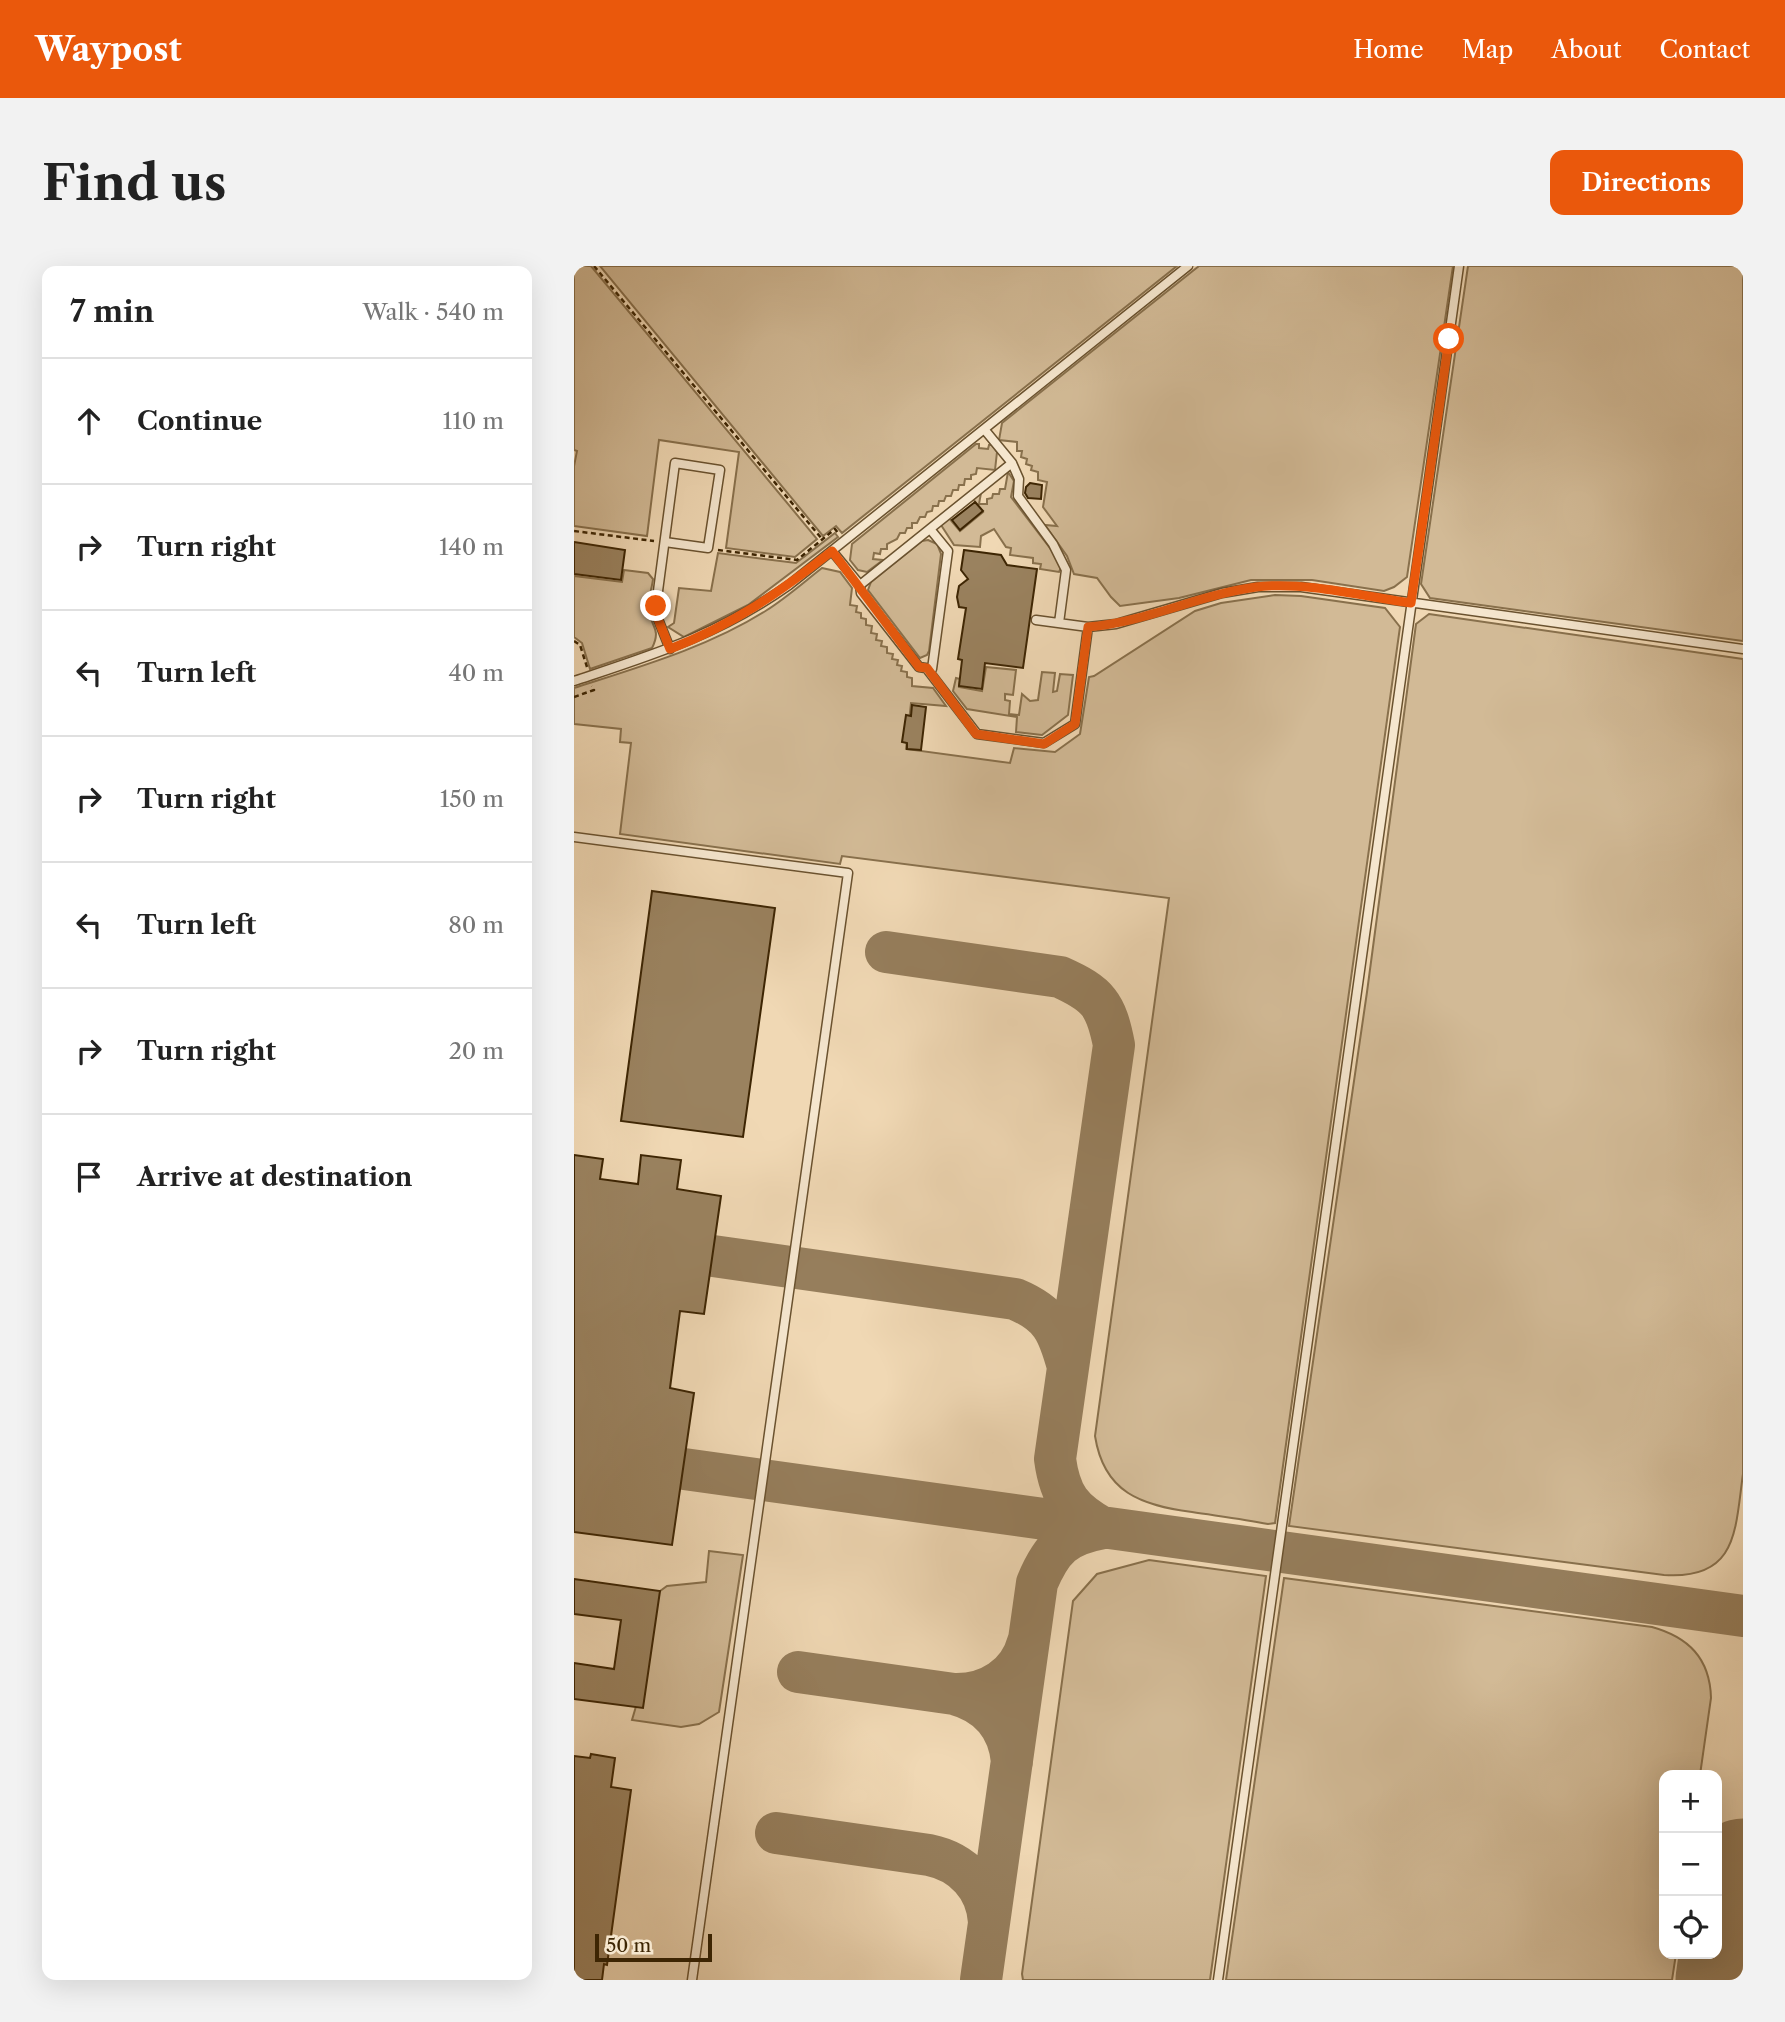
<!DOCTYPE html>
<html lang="en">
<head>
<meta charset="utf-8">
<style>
  :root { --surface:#fff; --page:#f2f2f2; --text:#222; --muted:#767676; --line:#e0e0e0; --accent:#ea580c }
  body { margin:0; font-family:"Libre Caslon Text",serif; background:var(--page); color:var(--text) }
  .controls { position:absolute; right:21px; bottom:21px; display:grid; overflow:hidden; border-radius:14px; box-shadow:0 7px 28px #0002 }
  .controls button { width:63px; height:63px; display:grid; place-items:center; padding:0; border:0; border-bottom:2px solid var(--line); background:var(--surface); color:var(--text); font:35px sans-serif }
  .scale { position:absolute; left:21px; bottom:18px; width:117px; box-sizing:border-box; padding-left:7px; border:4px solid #3d2503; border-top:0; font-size:19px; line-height:24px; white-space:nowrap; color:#3d2503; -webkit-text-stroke:5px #f5e6ce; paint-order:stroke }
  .stop { position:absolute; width:21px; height:21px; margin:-16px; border:5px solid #ea580c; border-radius:50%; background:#fff }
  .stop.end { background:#ea580c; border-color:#fff; box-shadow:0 2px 7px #0008 }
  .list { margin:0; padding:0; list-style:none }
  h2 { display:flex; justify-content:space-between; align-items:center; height:91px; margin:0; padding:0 28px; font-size:30px }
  h2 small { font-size:23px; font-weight:400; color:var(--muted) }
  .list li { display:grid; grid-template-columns:46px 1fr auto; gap:21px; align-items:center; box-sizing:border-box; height:126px; padding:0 28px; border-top:2px solid var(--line) }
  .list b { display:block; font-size:26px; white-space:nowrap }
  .list em { font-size:23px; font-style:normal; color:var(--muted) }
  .icon { flex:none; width:38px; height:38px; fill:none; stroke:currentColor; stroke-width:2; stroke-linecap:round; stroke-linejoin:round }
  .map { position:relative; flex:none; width:1169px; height:1714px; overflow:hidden; border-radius:14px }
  header { display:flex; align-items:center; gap:42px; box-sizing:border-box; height:98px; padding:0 35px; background:var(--accent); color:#fff }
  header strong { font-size:33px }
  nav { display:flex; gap:38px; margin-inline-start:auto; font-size:24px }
  .intro { display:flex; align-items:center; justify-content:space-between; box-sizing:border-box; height:168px; padding:0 42px }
  h1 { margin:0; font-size:49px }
  .button { padding:18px 32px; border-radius:14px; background:var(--accent); color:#fff; font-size:24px; font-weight:700 }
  main { display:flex; gap:42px; padding:0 42px }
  aside { flex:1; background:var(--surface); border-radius:14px; box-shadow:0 7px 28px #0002 }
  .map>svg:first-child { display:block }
  .green { fill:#d2ba96; stroke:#88704c; stroke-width:2 }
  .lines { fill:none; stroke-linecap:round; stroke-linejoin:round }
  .taxiway { stroke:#967e5c; stroke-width:42 }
  .runway { stroke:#967e5c; stroke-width:105 }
  .building { fill:#9a825f; stroke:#3d2503; stroke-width:2 }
  .service-casing { stroke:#6a522f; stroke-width:11 }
  .path { stroke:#3d2503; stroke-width:2.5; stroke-dasharray:5 3.5; stroke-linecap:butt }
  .service { stroke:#f5e6ce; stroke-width:8 }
  .route { stroke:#ea580c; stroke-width:9 }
</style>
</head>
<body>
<header>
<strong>Waypost</strong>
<nav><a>Home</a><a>Map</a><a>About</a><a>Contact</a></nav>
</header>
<div class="intro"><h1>Find us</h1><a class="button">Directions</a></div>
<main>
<aside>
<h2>7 min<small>Walk · 540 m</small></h2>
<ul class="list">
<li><svg class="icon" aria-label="ahead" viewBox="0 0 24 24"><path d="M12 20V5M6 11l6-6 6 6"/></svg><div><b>Continue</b></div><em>110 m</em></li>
<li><svg class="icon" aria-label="right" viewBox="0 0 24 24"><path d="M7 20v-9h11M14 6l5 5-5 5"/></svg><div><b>Turn right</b></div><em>140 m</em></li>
<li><svg class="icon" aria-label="left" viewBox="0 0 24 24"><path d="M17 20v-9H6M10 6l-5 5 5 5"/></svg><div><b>Turn left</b></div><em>40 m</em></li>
<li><svg class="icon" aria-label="right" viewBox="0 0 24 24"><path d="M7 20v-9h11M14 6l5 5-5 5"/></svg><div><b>Turn right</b></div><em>150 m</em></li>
<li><svg class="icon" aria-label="left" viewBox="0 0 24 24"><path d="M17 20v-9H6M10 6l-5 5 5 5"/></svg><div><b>Turn left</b></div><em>80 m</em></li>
<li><svg class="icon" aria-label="right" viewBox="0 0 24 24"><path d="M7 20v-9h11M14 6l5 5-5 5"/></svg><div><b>Turn right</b></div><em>20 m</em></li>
<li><svg class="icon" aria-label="arrive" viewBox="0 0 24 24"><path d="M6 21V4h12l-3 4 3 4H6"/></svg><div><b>Arrive at destination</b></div></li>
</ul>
</aside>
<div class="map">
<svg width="1169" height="1714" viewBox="0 0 1169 1714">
  <rect width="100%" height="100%" fill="#f0d8b4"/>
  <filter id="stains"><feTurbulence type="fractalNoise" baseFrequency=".00286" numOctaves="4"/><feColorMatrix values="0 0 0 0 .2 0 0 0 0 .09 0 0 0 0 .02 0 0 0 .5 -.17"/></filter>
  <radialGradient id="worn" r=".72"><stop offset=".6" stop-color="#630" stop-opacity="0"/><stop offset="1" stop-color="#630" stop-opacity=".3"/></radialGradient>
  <path class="green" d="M5,0H17L243,273L221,291L152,282L165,186L85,174L73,270L0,260V200L3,185L0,184V2Z
    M26,0H603L268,267L262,260L249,270Z
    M625,0H879L833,311L820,321L810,325L738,314H677L605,332L546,340L537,331L523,312L500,308L493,290L471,259L483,260L469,241L473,216L464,214V206L457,204L458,200L452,198L453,193L447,191L448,185H443V176L425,174L428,157Z
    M894,0H1169V375L856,332L847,318Z
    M402,178H405V182L414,183L415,179H418L423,186L421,204L403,202L402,208L397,209V213H391L390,219H385L384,224H379L377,230H372L370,235H365L364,240H359L358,245L353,246L351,251H346L343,257H338V262H333L331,267H326L323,273L313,278V283H307L306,288L300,287L299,293L309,294L293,306L284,304L276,294L278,278Z
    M434,206L440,215L437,231L482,290L487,302L485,306L466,303L467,298L459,297V292L436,289L437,282L432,281L420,263L407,270L406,281L380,279L367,259L375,252L386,265L409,246L399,233L407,227L405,238H413V233L418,232L419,228H425L426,223H431Z
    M261,267L264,271L174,339L110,371L94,361L100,357L105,322L137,325L144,287L222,297Z
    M354,274L363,278L367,288L355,385L353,389L346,392L294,324L297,316L348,275Z
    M248,302L266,306L278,322L276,339L283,340L282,346L287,347V352L292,353V359L298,360L297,367L303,368L302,374L308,375L307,380L313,381V387L319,388L318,393L324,394L323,399L328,400L327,405L333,406V411L338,412V420L359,422L372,440L337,437L332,483L436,497L440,482L481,486L506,468L515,411L520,410L621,345L647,337L701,329L727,330L811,342L826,361L701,1257L694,1258C669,1253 644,1250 618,1246C567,1239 530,1227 521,1170L595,632L268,590L266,598L46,568L57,477L46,476L47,463L0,458V422C65,401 135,381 193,344C212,332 230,316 248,302Z
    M50,304L74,307L79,313C78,322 74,333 75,343C76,361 88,362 78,382L16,403L8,377L0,371V310L48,316Z
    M855,348L1169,393V1208C1161,1264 1164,1314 1090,1309L715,1260L793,726L842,358Z
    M412,401L442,404L439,429L431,428V434L436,435L435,448L445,449L448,428L456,435L464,434L468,406L481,407L479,426L483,425L486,408L499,409L494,449L468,469L442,466L443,451L393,443L379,425L382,412L386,413L385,421L408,425Z
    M135,1285L169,1289L145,1446L125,1458L107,1461L58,1454L68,1420L82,1328L93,1320L132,1316Z
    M575,1294L692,1310L636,1714H449L448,1708L499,1335L523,1308Z
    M710,1312L1078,1361C1114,1371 1136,1392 1137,1432L1126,1509H1090V1688H1102L1098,1714H652Z"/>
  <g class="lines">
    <path class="taxiway" d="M312,686L486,711C524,728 532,738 540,779L481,1193C486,1230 497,1244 529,1262
      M139,990L441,1033C477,1048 484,1064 494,1101
      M110,1203L1169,1350
      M224,1406L380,1428
      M438,1496C435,1461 414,1437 380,1428C414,1429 445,1410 454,1376
      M202,1567L355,1589C389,1596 413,1621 415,1656
      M407,1714L463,1317C478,1281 491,1269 529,1262"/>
    <path class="runway" d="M1154,1714L1169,1605"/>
  </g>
  <path class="building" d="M456,217L468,219L467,233L454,232L451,227L452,221Z
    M401,236L409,245L386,264L378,254Z
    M0,276L51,284L47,314L0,308Z
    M390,284L427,289L433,299L463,303L449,402L411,397L408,423L385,420L388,394L384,393L392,342L385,341L383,331L385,320L394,313L387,304Z
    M338,439L352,441L347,484L333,483V477L328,476L332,449L337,450Z
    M78,625L201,642L169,871L47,855Z
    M0,889L29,893L26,913L64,918L67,889L107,894L103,923L147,930L130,1048L106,1045L96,1122L120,1127L98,1279L0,1266Z
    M0,1313L86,1325L69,1442L0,1433V1397L40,1403L47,1354L0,1348Z
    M17,1488L41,1492L37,1521L57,1524L33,1699L30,1698L28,1714H0V1490L16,1492Z"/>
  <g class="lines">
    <defs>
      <path id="service" d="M438,197L445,213L444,230L479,278L492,304L485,357
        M91,276L134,282L146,204L101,197L82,340V348L96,383
        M258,285L286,319L438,197L410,163
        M286,319L287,327L345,401L358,403L374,285L356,263
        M462,354L514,361L542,358L648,327L684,321H727L1169,383
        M353,403L403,468L470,477L501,458L514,361
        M0,415C81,388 144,369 215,319L614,0
        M0,571L274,607L118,1714
        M644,1714L885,0"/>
    </defs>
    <use href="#service" class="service-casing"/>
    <path class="path" d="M20,0L248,273
      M0,265L80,275
      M144,284L223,294L261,263L264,267
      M0,375L6,379L13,401
      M0,431L20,424L18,420"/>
    <use href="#service" class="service"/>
  </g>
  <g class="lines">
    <path class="route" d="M82,340V348L96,383C160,358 205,327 258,285L345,401L353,402L402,468L470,478L501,458L514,361C572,356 624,329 682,321C730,315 789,330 837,337L875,73"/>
  </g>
  <rect width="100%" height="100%" filter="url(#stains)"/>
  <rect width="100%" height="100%" fill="url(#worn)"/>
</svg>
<div class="controls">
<button>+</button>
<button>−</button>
<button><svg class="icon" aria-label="locate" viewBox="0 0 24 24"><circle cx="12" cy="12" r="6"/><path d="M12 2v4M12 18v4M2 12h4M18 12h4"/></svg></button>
</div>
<div class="scale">50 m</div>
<div class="stop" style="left:875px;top:73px"></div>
<div class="stop end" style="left:82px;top:340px"></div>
</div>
</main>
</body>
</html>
